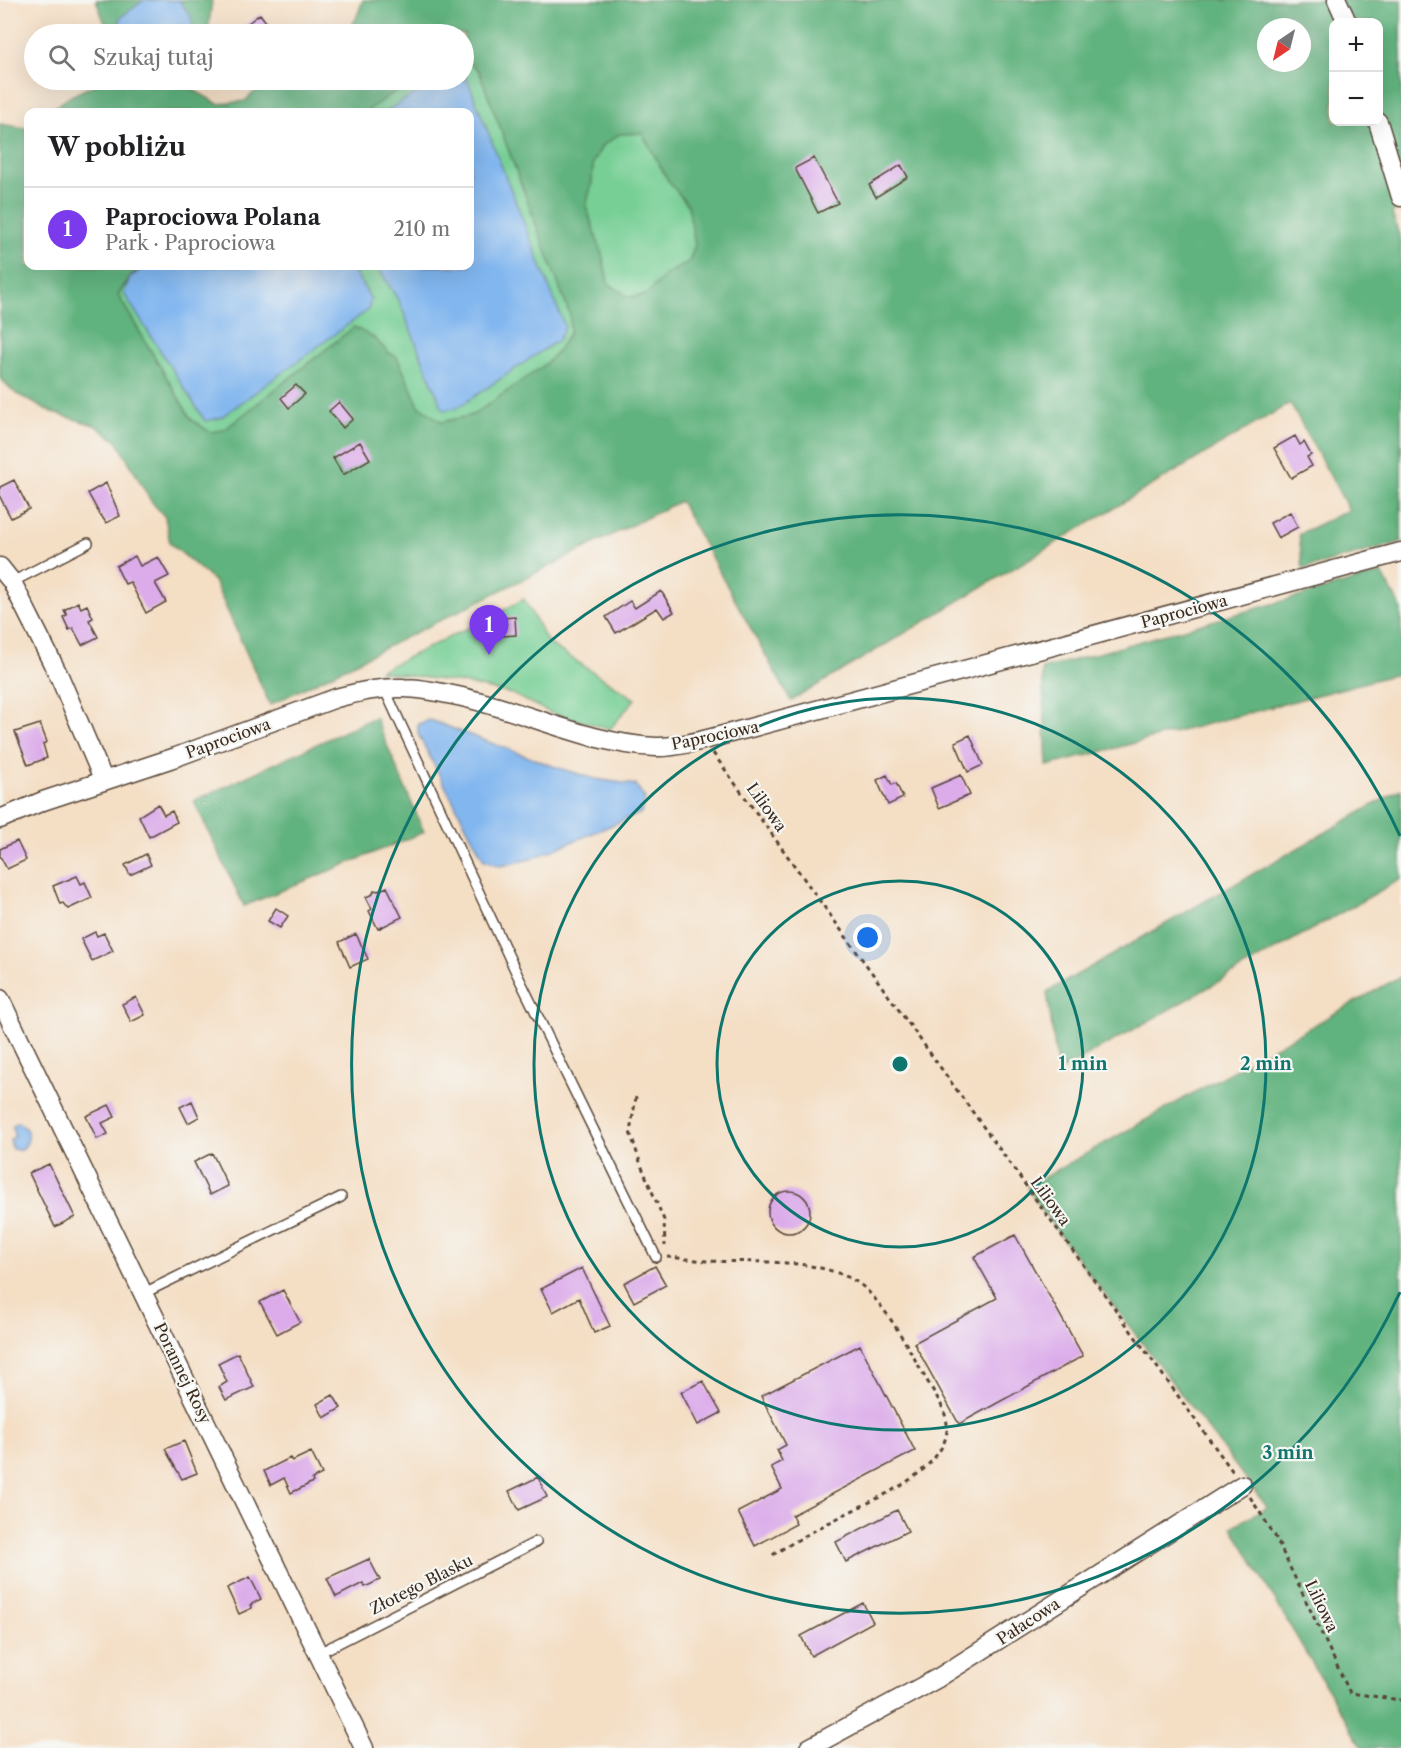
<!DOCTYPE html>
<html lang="pl">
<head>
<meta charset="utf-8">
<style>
  :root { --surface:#fff; --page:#f2f2f2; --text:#202124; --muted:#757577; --line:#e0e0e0; --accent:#7c3aed }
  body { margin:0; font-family:"Libre Caslon Text",serif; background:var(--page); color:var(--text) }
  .controls { position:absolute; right:18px; top:18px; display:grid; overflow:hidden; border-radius:12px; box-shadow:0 6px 24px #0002 }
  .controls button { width:54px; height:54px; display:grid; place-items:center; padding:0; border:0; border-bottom:2px solid var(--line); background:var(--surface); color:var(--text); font:30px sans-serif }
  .compass { position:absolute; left:1257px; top:18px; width:54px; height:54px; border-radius:50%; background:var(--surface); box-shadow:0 6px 24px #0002; rotate:215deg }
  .you { position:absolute; left:868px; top:938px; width:21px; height:21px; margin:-15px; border:4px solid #fff; border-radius:50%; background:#1a73e8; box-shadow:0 0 0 9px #1a73e833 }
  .badge { display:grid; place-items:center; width:39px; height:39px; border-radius:50%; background:var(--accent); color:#fff; font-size:20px; font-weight:700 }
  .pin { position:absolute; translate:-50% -50px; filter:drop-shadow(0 2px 3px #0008) }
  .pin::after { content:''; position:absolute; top:32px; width:21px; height:18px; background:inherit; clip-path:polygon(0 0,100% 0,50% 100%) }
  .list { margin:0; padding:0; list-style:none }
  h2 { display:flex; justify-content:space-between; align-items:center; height:78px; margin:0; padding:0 24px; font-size:26px }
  h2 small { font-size:20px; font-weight:400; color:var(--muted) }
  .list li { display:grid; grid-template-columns:39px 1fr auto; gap:18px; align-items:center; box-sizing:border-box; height:84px; padding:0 24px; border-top:2px solid var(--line) }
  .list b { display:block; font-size:22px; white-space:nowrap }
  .list p { margin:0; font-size:20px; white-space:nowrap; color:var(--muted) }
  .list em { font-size:20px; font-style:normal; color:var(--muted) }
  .icon { flex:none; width:33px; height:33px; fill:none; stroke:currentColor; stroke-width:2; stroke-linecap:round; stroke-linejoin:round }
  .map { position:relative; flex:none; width:1401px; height:1748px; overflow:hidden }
  .search { position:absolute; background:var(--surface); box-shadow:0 6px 24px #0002; left:24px; top:24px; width:450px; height:66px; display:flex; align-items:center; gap:15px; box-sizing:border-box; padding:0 21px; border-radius:33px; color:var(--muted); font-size:22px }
  .panel { position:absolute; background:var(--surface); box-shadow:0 6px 24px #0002; left:24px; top:108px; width:450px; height:162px; border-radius:12px }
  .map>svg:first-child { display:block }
  .green { fill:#77cf95; stroke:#597c5a; stroke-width:1.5 }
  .forest { fill:#61b27e; stroke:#4e6e4e; stroke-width:1.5; fill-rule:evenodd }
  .water { fill:#81b6ef; stroke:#5e7086; stroke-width:1.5 }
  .building { fill:#dbabea }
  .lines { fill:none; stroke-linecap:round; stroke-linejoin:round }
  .lane-casing { stroke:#574537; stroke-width:12 }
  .street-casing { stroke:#574537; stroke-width:21 }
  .path { stroke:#574537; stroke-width:3; stroke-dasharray:4.5 4.5; stroke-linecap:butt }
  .lane { stroke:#fff; stroke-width:9 }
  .street { stroke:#fff; stroke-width:18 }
  .ring { fill:none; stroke:#0f766e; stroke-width:3 }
  .labels { text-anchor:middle; stroke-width:4.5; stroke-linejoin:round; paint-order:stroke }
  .street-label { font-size:16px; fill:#3b2a1e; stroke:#f6f6f2 }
  .centre { fill:#0f766e; stroke:#f6f6f2; stroke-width:3 }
  .ring-label { font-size:18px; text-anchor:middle; font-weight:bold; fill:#0f766e; stroke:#f6f6f2; stroke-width:4.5; stroke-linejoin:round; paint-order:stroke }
</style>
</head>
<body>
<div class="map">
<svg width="1401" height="1748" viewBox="0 0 1401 1748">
  <rect width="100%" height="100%" fill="#f6f6f2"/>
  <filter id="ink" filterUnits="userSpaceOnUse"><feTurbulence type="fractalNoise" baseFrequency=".0167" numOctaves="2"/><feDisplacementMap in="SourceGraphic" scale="12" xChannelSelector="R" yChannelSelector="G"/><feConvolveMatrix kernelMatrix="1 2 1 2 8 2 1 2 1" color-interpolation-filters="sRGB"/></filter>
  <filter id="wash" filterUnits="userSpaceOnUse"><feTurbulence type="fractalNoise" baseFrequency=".008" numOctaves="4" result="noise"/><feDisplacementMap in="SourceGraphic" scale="24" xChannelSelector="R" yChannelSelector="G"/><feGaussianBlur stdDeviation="1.35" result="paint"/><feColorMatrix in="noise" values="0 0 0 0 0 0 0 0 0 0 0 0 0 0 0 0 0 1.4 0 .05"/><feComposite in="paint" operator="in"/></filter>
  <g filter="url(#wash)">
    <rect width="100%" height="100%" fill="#f4dec4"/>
    <path class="green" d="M464,61L470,62L479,71L570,315V332L557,353L542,367L473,415L442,422L419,406L397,357L389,353L374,338L224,430L210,432L191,419L118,295L140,266H470V112H365L412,80H464Z
      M642,133L669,182L688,204L695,245L689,262L665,275L646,295L628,297L608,283L603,258L586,206L592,182L593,164L602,146L620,134Z
      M524,599L548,643L635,699L610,729L551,713L512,694L462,683L379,671L487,619Z"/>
    <path class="forest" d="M96,0H212L208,34H109Z
      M363,0H1401V199L1392,214L1401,241V542L1303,569L1299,534L1349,510L1290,403L791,701L680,501L270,705L214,581L170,543L165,517L151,501L117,441L94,425L51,412L15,393L0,378V124L26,128L28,127V266H140L130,277L118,295L191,419L210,432L224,430L354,327L374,338L389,353L397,357L419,406L442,422L473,415L542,367L556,353L570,332V315L479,71L470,63L464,61V34H346L356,19ZM1334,22H1378V122H1334ZM1266,27H1302V63H1266ZM642,133L669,182L688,205L695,245L689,262L665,275L646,295L629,297L608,283L603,258L586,206L592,182L593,163L602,146L620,134Z
      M104,80H188L185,85L218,104L245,101L267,80H412L365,112H48L71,96Z
      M1382,573L1401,608V673L1047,766L1042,669Z
      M375,717L424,832L244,906L194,801Z
      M1401,789V879L1058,1072L1047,992Z
      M1401,976V1748H1362L1232,1527L1267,1507L1053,1226L1027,1187Z"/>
    <path class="water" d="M144,0H179L191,17L194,34H127L119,19Z
      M464,71L565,327L558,340L457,408L443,410L399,301L377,266H470V112H384L439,80H464Z
      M147,266H351L371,299L368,310L220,418L205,421L124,294L130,277Z
      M430,720L553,766L595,779L636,785L645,799L641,813L531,859L501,866L484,860L418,734V724Z
      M17,1122C29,1127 32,1140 22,1149H12L10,1140L14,1137L13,1126Z"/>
    <g id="blocks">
      <path class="building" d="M260,14L275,34H232L248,23Z
        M814,158L838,203L818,213L795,168Z
        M901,165L908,177L876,197L869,185Z
        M296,385L305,394L289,408L281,398Z
        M339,402L353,419L343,428L329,411Z
        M1295,436L1300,445L1304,442L1311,455L1307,457L1312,466L1291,478L1274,448Z
        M360,442L370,459L343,475L333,458Z
        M14,480L29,509L11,518L0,497V487Z
        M106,483L120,516L106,523L101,515H100L88,493Z
        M1290,512L1298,527L1278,538L1270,523Z
        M135,556L140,566L158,557L169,576L155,583L166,602L146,613L130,582L125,584L116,566Z
        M661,591L674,612L664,618L657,608L616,633L606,617L630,601L635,608Z
        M78,602L81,608L87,605L93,618L89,620L98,637L82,645L73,628L69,630L63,617L67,615L64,610Z
        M515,617L516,635L503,636L502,618Z
        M40,724L47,742L43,744L47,758L28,765L15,732Z
        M970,735L983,765L968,772L955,742Z
        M887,775L892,785L896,783L903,798L888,805L877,780Z
        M961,775L970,795L939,808L931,788Z
        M158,804L164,815L172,811L177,822L149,837L139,816Z
        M17,841L26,860L7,869L0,856V849Z
        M146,854L151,865L130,875L125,865Z
        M77,876L81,884L85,882L92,898L68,909L63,903L60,904L53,886Z
        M387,887L402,917L378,929L369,911L372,909L366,897L373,894L374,890L378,891Z
        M276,908L288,916L280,928L268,921Z
        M95,932L97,936L104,933L113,951L92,961L81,939Z
        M356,934L368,959L350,967L339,942Z
        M136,997L145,1015L131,1022L122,1004Z
        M192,1101L199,1117L188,1123L180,1107Z
        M109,1105L115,1117L102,1123L108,1134L97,1139L86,1116Z
        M212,1153L228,1186L210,1195L194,1162Z
        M49,1164L75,1217L55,1227L29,1173Z
        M768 1212a21 21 0 1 1 42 0a21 21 0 1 1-42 0Z
        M1015,1235L1083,1356L959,1424L914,1343L997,1298L974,1257Z
        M655,1266L666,1285L634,1302L624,1283Z
        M582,1268L610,1326L594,1333L579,1298L553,1312L541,1289Z
        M283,1290L300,1322L277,1334L260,1302Z
        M860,1345L915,1451L792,1515L796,1524L755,1546L738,1512L782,1489L771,1467L782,1461L777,1450L786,1445L761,1396Z
        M238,1353L254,1387L226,1400L219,1387L227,1382L218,1363Z
        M703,1381L721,1413L698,1425L681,1392Z
        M333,1395L341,1408L324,1418L317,1404Z
        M184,1441L197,1473L182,1479L165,1449Z
        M311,1452L322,1474L312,1479L313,1482L291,1493L284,1478L271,1485L264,1471L290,1458L292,1461Z
        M538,1477L547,1497L519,1510L509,1491Z
        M897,1510L908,1531L846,1562L836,1542Z
        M369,1559L380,1580L365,1587L363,1583L336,1597L327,1578Z
        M250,1577L261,1599L250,1605L252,1608L239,1614L227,1588Z
        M863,1603L873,1622L811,1656L801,1636Z"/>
    </g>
  </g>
  <g filter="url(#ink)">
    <use href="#blocks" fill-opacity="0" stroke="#574537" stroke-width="1.5"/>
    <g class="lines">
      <defs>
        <path id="lane" d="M12,582L88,543
          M384,688L516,972L656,1257
          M144,1293L341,1197
          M319,1653L536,1542"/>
        <path id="street" d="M1337,0L1347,22
          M1378,122L1401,197
          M0,567L12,582L60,678L104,781
          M0,819L43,801L176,757L336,698C359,692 380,687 404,688C423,688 443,693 462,697C527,712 589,744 656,747C682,748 724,734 750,728L1401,552
          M0,999L364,1748
          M809,1748L938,1678L1242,1485"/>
      </defs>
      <use href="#lane" class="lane-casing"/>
      <use href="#street" class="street-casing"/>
      <path class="path" d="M713,753L1233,1472
        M636,1097L630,1132L641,1165L664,1220L665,1246
        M667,1257C680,1258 694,1260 707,1261C752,1263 814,1257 855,1281C882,1297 910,1351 926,1379C941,1404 958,1425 938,1453C915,1485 873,1499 840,1517C816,1529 792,1543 769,1557
        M1250,1497L1275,1536L1350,1693L1401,1700"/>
      <use href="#lane" class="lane"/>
      <use href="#street" class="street"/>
    </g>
  </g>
  <g class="ring">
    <circle cx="900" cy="1064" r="183"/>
    <circle cx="900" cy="1064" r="366"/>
    <path d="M1400 1292A549 549 0 1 1 1400 836"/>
  </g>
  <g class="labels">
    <g class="street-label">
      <text transform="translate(1184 611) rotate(-15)" y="6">Paprociowa</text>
      <text transform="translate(715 735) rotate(-12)" y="6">Paprociowa</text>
      <text transform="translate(228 738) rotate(-20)" y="6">Paprociowa</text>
      <text transform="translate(767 807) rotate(54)" y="6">Liliowa</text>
      <text transform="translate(1051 1201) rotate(54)" y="6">Liliowa</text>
      <text transform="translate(183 1373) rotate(64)" y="6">Porannej Rosy</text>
      <text transform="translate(421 1584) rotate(-27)" y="6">Złotego Blasku</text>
      <text transform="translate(1322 1606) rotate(64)" y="6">Liliowa</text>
      <text transform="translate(1028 1621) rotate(-33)" y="6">Pałacowa</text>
    </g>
  </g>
  <circle cx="900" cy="1064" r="9" class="centre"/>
  <g class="ring-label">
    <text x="1083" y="1070">1 min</text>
    <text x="1266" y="1070">2 min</text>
    <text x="1288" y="1459">3 min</text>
  </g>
</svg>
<div class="controls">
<button>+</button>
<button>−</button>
</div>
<svg class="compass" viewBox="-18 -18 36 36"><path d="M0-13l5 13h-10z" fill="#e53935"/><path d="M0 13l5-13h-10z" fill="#757577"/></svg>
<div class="you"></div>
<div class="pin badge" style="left:489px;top:655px">1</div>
<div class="search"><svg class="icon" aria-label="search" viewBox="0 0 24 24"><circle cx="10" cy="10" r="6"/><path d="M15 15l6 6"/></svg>Szukaj tutaj</div>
<section class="panel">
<h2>W pobliżu<small></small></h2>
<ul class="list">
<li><span class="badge">1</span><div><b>Paprociowa Polana</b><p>Park · Paprociowa</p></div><em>210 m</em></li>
</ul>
</section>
</div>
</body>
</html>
